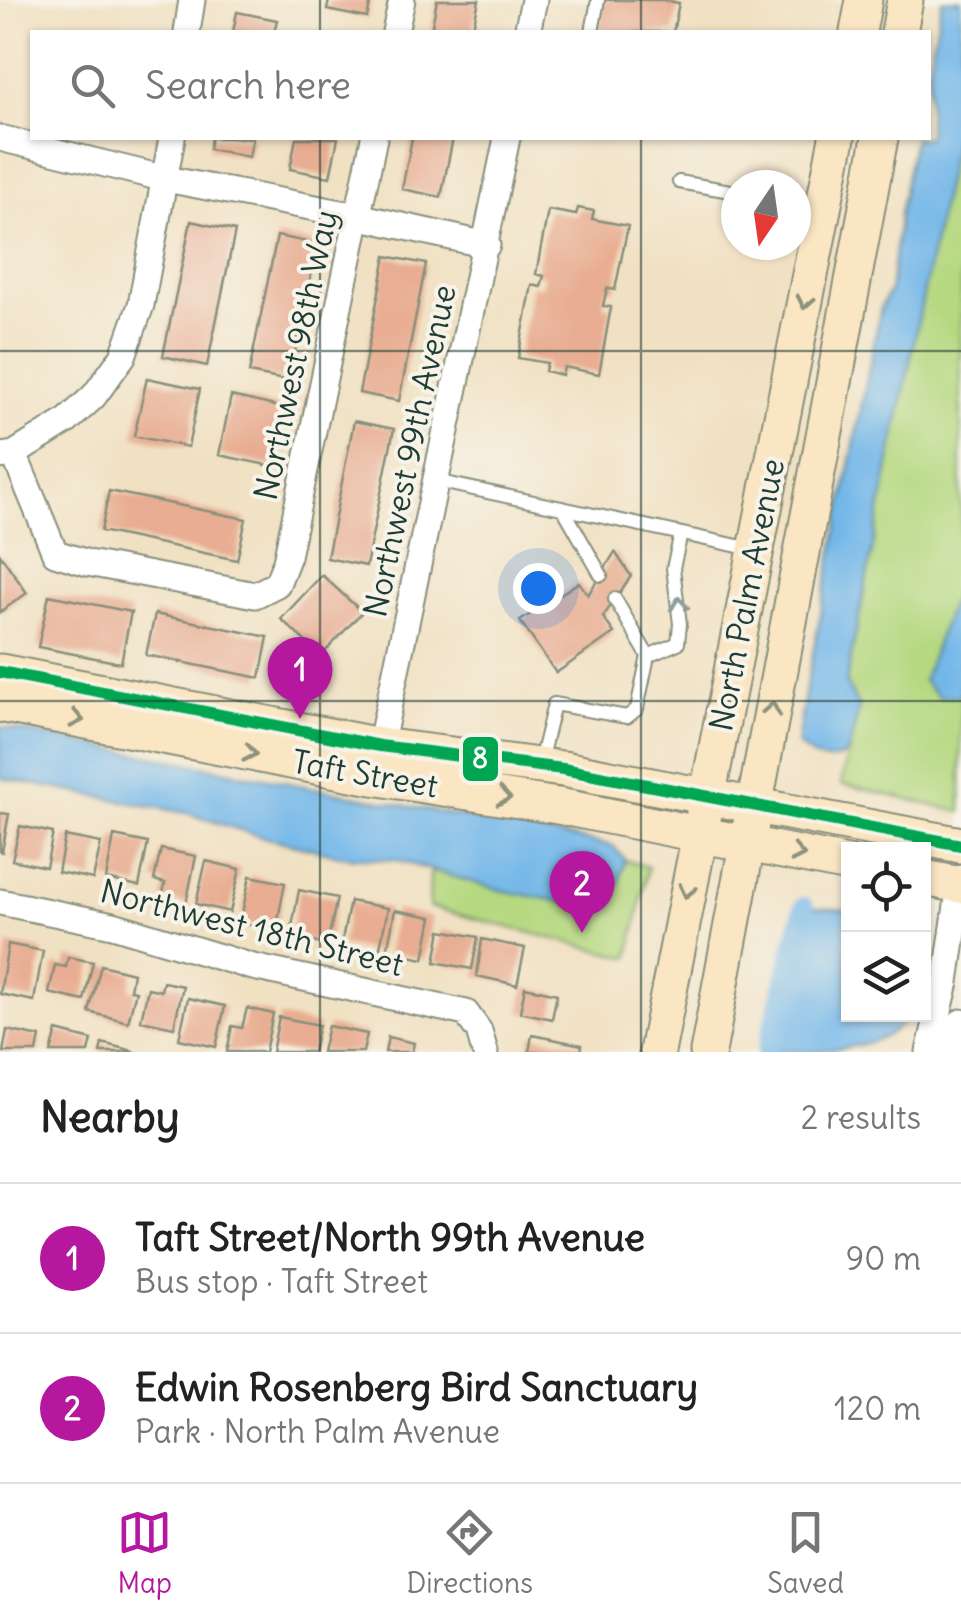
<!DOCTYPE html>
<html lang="en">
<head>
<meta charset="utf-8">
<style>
  :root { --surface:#fff; --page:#f6f6f6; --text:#222; --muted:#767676; --line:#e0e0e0; --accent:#b5179e }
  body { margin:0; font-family:Delius,sans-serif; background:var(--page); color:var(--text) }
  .controls { position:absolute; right:30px; bottom:30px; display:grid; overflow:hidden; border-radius:0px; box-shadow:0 2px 8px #0004 }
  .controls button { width:90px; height:90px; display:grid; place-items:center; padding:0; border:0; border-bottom:2px solid var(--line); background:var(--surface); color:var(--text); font:50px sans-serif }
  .compass { position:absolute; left:721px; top:170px; width:90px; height:90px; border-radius:50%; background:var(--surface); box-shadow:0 2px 8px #0004; rotate:193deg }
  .you { position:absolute; left:538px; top:588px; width:35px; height:35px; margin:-25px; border:8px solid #fff; border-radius:50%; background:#1a73e8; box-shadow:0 0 0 15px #1a73e833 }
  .badge { display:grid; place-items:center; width:65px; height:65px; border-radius:50%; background:var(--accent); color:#fff; font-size:32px; font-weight:700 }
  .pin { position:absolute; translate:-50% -82px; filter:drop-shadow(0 2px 5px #0008) }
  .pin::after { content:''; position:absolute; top:52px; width:35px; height:30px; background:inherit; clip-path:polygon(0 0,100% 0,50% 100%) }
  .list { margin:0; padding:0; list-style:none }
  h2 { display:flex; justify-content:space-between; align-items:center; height:130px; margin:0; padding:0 40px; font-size:42px }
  h2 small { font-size:32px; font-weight:400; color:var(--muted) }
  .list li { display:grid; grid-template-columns:65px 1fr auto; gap:30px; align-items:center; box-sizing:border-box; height:150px; padding:0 40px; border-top:2px solid var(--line) }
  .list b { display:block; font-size:38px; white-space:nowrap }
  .list p { margin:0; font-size:32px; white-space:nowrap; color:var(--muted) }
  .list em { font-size:32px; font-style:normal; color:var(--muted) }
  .icon { flex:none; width:55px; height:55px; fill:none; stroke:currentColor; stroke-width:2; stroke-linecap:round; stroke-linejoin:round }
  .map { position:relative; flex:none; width:961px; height:1052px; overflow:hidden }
  .search { position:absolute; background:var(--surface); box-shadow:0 2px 8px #0004; left:30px; right:30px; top:30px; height:110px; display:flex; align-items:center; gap:25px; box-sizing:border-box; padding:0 35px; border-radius:0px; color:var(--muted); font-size:38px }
  .sheet { height:430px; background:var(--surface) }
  nav { display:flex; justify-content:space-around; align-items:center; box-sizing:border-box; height:140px; border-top:2px solid var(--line); background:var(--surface); font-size:28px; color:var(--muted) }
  nav a { display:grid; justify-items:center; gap:5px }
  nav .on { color:var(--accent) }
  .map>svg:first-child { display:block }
  .green { fill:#b5d880; stroke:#6a8a5a; stroke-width:2.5 }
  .water { fill:#73b7e9; stroke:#497a8e; stroke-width:2.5 }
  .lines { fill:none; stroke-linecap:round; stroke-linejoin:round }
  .canal { stroke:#73b7e9; stroke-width:20 }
  .building { fill:#e8ad92 }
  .lane-casing { stroke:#888f7c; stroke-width:16 }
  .street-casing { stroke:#888f7c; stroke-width:29 }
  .secondary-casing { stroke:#888f7c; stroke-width:39 }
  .lane { stroke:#fff; stroke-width:12 }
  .street { stroke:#fff; stroke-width:25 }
  .secondary { stroke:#fbe6c3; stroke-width:35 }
  .bus-1-casing { stroke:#f7f3e8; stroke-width:20 }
  .bus-1 { stroke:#00a651; stroke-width:12 }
  .oneway { stroke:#8d927c }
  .oneway2 { stroke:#8f9e9a }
  .grid { fill:none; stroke:#1f3d34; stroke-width:2.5; stroke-opacity:0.55 }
  .labels { text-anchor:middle; stroke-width:8; stroke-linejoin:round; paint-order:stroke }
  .street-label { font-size:32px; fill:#1f3d34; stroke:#f7f3e8 }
  .line-badge { stroke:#f7f3e8; stroke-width:4 }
  .badge-label { font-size:28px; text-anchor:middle; font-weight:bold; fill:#fff }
</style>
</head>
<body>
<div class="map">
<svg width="961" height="1052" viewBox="0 0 961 1052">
  <rect width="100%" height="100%" fill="#f7f3e8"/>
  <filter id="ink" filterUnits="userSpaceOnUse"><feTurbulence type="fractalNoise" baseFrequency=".01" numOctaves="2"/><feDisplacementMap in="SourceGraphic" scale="20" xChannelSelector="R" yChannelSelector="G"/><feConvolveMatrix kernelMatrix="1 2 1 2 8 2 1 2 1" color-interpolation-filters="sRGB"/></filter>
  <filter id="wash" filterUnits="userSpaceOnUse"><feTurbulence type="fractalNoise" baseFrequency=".0048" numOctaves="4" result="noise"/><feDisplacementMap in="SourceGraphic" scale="40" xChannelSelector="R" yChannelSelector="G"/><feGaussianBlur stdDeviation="2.25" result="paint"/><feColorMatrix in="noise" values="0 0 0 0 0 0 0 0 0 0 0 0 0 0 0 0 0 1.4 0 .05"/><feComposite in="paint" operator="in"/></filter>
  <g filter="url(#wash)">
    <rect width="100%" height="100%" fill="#f1e1c3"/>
    <path class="green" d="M961,105V812L841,784L858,708L846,682Z
      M625,860L648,867L629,958L429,907L430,874L436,872C495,888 545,905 608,900L619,883Z"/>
    <path class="water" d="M942,0H961V105L846,682L859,708L848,753C827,766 814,760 797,744L805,694L881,307L890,290L900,210L914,138H928L929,66Z
      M961,575V695L939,697L923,681Z
      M0,727L613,846L625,860L619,883L608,900L569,903L500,890L396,860L346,857L259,836L187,813L0,778Z
      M804,907L848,910V1014L909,1015C888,1052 814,1052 767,1052Z"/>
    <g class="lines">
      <path class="canal" d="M767,1052L804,907"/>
    </g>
    <g id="blocks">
      <path class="building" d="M329,0H371L367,18L327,10Z
        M437,0H479L472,32L431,31Z
        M605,0H662L679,3L673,32H598Z
        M237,12L277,20L274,32H233Z
        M211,138H253L249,157L209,149Z
        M296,138H338L330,177L290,169Z
        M412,138H453L441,197L402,189Z
        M578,208L594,211L592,219L628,226L615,290L607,288L603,306L611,307L599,374L564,367L562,375L545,371L547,363L518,358L532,285L541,287L544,276L536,274L548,210L576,215Z
        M191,221L235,231L207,366L163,356Z
        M277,236L317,244L289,381L249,373Z
        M386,256L426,264L399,401L359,393Z
        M147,378L200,389L188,447L134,436Z
        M231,396L284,408L272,466L219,455Z
        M354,421L394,429L366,566L327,558Z
        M109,491L246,519L237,560L101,531Z
        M615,552L631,576L603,617L614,633L556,673L520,621L579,582L588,595Z
        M0,554L27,593L0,612Z
        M322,575L362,612L321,656L281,619Z
        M49,595L131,612L121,663L38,647Z
        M155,614L268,637L260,678L146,655Z
        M0,813L9,814L2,852L0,851Z
        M20,826L53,833L46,867L12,860Z
        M65,836L101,843L93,879L58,872Z
        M114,836L148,843L139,886L106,879Z
        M161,849L196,856L186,904L162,899L165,883L154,880Z
        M206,861L240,869L230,912L196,904Z
        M250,876L285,883L276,930L240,923Z
        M299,890L337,898L327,945L290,937Z
        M350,901L388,908L379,952L341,945Z
        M395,910L432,917L424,959L387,952Z
        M441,930L478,937L472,969L435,962Z
        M482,939L525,948L517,985L477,976Z
        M8,944L43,951L34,1001L0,994Z
        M68,957L93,962L84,1001L49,993L55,965L66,967Z
        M101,965L133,973L130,990L136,991L128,1022L89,1012Z
        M163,982L183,986L174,1027L141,1020L148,988L161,991Z
        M525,987L557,994L552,1019L520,1012Z
        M188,998L225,1006L216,1047L179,1039Z
        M247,1008L273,1014L265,1052H227L232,1026L242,1028Z
        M279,1017L319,1025L313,1052H272Z
        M328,1026L367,1034L363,1052H322Z
        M7,1030L40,1037L37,1052H3Z
        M57,1031L92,1040L89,1052H51Z
        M532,1035L582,1045L581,1052H529Z
        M388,1037L414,1043L412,1052H385Z
        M102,1043L133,1051V1052H100Z"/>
    </g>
  </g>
  <g filter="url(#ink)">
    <use href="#blocks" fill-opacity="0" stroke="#888f7c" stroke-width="2.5"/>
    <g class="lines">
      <defs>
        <path id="lane" d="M592,32L598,0
          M679,182L736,192
          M436,481L752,549
          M563,508L601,575
          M648,656L678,643L680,624L673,568L681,534
          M540,762L554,704L627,717L637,709L648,656L615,599"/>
        <path id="street" d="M187,32L192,0
          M395,32L402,0
          M527,32L534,0
          M0,138L166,179L357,216L487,245
          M14,454L67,421L94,396L123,356L141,305L172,138
          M0,456L14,454L55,553L88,563L255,595L277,584L286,561L374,138
          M377,762L507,138
          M0,902L113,925L253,967L466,1013L479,1031L485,1052
          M929,1052L946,982L961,878
          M954,1052L961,1022"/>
        <path id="secondary" d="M858,32L864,0
          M899,32L905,0
          M0,672L380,746L563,769L961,845
          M0,704L373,777L558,806L848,864
          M924,878L961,885
          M657,1052L837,138
          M708,1052L880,138"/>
      </defs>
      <use href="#lane" class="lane-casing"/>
      <use href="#street" class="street-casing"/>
      <use href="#secondary" class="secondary-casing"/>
      <use href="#lane" class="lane"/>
      <use href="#street" class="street"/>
      <use href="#secondary" class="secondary"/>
      <defs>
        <path id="bus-1" d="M0,672L380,746L563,769L961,845"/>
      </defs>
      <use href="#bus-1" class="bus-1-casing"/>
      <use href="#bus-1" class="bus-1"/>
    </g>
    <defs><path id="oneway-chevron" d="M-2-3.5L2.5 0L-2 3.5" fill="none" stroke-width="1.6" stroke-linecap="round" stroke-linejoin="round" transform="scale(2.5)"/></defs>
    <g class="oneway">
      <use href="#oneway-chevron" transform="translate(805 302) rotate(101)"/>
      <use href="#oneway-chevron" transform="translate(772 709) rotate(-79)"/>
      <use href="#oneway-chevron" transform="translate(77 719) rotate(11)"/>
      <use href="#oneway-chevron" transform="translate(250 753) rotate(11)"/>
      <use href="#oneway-chevron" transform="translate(504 797) rotate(9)"/>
      <use href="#oneway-chevron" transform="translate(798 854) rotate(11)"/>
      <use href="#oneway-chevron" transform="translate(687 891) rotate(103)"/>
    </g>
    <use class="oneway2" href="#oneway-chevron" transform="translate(679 604) rotate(-96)"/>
  </g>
  <path class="grid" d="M320,0V32M641,0V32M320,138V1052M641,138V1052M0,351H961M0,701H961"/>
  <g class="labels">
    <g class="street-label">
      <text transform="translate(296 355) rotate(-78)" y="11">Northwest 98th Way</text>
      <text transform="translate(410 451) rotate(-78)" y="11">Northwest 99th Avenue</text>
      <text transform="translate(747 595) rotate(-79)" y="11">North Palm Avenue</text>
      <text transform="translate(365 774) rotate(10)" y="11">Taft Street</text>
      <text transform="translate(252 928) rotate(14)" y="11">Northwest 18th Street</text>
    </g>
  </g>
  <rect class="line-badge" x="461" y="735" width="39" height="48" rx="10" fill="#00a651"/>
  <g class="badge-label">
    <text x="480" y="768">8</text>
  </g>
</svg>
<div class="controls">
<button><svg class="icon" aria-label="locate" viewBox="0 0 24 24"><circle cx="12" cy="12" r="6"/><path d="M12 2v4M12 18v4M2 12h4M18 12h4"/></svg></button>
<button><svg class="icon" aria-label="layers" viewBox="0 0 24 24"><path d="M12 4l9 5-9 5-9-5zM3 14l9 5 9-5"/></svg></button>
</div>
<svg class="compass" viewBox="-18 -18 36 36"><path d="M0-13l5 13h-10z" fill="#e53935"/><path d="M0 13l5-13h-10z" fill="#767676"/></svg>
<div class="you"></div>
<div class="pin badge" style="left:300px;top:719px">1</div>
<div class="pin badge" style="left:582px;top:933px">2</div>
<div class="search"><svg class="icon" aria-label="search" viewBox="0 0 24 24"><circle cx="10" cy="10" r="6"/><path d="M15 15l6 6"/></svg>Search here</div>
</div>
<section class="sheet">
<h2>Nearby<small>2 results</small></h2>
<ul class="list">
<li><span class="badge">1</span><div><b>Taft Street/North 99th Avenue</b><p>Bus stop · Taft Street</p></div><em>90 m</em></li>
<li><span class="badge">2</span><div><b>Edwin Rosenberg Bird Sanctuary</b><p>Park · North Palm Avenue</p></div><em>120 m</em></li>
</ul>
</section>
<nav>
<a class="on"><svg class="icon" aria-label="map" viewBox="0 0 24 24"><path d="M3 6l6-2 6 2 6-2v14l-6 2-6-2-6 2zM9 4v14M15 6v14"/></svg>Map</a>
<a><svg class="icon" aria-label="directions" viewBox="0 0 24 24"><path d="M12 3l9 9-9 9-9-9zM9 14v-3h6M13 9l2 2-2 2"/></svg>Directions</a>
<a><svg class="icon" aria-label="saved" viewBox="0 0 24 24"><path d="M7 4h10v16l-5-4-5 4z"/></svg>Saved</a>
</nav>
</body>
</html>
